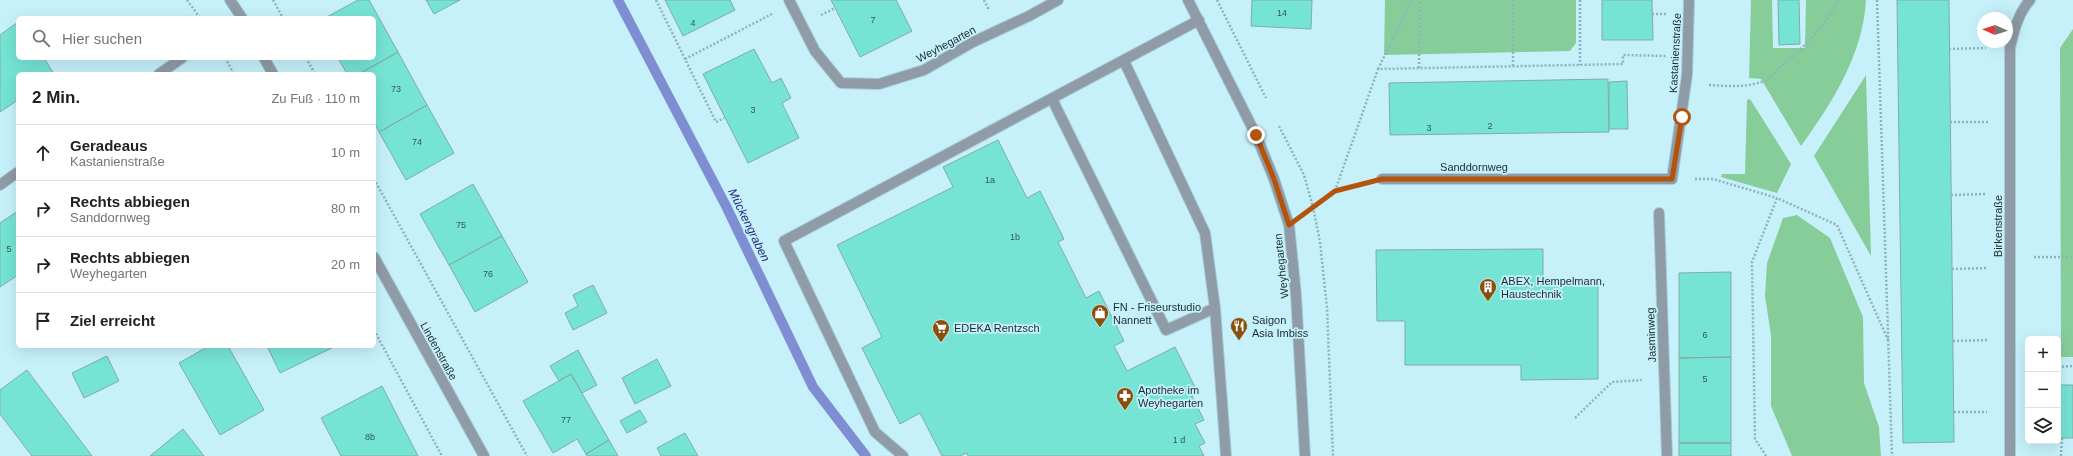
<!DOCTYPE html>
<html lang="de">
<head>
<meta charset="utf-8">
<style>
  :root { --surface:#fff; --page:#f2f2f2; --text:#202124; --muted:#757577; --line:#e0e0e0 }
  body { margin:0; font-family:Arial,sans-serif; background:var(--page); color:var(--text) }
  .controls { position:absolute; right:12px; bottom:12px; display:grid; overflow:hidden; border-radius:6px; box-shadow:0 4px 16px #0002 }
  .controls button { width:36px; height:36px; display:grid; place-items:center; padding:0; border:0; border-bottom:1px solid var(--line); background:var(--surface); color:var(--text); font:20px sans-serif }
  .compass { position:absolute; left:1977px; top:12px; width:36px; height:36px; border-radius:50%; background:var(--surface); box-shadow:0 4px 16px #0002; rotate:273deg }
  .stop { position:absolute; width:12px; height:12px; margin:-9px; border:3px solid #b45309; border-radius:50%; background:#fff }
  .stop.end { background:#b45309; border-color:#fff; box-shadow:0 1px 4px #0008 }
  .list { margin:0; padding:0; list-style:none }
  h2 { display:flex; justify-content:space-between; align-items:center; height:52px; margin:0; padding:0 16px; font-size:17px }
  h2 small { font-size:13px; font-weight:400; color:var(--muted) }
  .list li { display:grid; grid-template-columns:26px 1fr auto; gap:12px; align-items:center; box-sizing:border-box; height:56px; padding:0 16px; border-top:1px solid var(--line) }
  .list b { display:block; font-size:15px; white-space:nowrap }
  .list p { margin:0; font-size:13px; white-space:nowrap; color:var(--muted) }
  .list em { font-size:13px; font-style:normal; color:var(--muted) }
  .icon { flex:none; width:22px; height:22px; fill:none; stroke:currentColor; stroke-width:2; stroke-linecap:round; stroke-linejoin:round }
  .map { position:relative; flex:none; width:2073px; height:456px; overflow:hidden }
  .search { position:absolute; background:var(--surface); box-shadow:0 4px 16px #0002; left:16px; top:16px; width:360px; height:44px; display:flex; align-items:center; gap:10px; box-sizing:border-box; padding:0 14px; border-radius:6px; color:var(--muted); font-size:15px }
  .panel { position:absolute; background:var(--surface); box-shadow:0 4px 16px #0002; left:16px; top:72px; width:360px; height:276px; border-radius:6px }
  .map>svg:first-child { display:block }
  .green { fill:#87cd9a }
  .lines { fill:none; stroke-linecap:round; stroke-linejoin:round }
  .stream { stroke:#7f8dd3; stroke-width:10 }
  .building { fill:#75e4d4; stroke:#82aca4 }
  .lane-casing { stroke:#a7cdd6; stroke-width:12 }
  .street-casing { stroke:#a7cdd6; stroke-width:12 }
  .path { stroke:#90b2ba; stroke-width:2.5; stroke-dasharray:2 2; stroke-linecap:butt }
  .lane { stroke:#8f9ba6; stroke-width:10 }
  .street { stroke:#8f9ba6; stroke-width:10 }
  .route { stroke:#b45309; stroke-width:5 }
  .labels { text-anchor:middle; stroke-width:3.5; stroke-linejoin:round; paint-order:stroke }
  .number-label { font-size:9px; fill:#315958 }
  .street-label { font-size:11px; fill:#1a2b2f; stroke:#c6f1fb }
  .poi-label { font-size:11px; fill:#1a2b2f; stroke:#c6f1fb; text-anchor:start }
  .water-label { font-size:12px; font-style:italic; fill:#242779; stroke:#c6f1fb }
</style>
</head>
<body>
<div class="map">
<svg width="2073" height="456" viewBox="0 0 2073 456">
  <rect width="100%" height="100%" fill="#c6f1fb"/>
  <path class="green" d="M1385,0H1576V43L1570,51L1384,55Z
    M1751,0H1772L1773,48H1805L1806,0H1866C1863,55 1832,103 1801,146L1761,79L1749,78Z
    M2073,29V357H2061L2060,48Z
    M1866,75L1871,256L1814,156Z
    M1750,99L1791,164L1777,193L1721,177L1722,174H1745L1747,100Z
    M1797,215L1830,238L1863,317L1864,383L1879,427L1881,456H1792L1771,406V335L1765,296L1767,263L1783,218Z"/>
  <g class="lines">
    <path class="stream" d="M618,0L726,206L813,387L866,456"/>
  </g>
  <path class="building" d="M358,0H369L398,52L359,74H347L338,58H374V18H325Z
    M426,0H460L434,14Z
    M665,0H730L735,10L683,36Z
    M831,0H896L912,31L860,57Z
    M1252,0H1312L1311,29L1251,26Z
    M1602,0H1652L1653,40H1602Z
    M1778,0H1799L1800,44L1779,45Z
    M1897,0H1949L1954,442L1903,443Z
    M18,22V58H44L54,74H18V100L0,112V35Z
    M754,49L772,83L781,78L791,98L782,103L799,138L748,163L703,74Z
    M398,52L427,105L379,132L374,122V74H359Z
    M1608,79L1609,132L1390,135L1389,83Z
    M1627,81L1628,129H1609V82Z
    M427,105L454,153L406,180L379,132Z
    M998,140L1027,198L1040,191L1064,239L1058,242L1086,298L1099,291L1124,341L1114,346L1127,371L1175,347L1198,393L1192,396L1204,420L1195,424L1205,443L1199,446L1204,456H968L967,453L960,456H942L920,413L900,424L862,348L882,337L837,245L953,187L943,167Z
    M473,184L502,236L449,265L420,214Z
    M18,211V275L0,287V223Z
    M502,236L528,282L475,312L449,265Z
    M1543,249V282H1598V379L1521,380V365H1405V321H1377L1376,250Z
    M1731,272V357L1679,358V273Z
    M593,285L607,313L573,330L565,313L578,306L573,295Z
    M209,346H228L264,410L220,435L179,363Z
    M267,346H336L280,373Z
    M578,350L597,385L582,393L571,374L559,381L550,366Z
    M107,356L119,381L84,398L72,373Z
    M1731,357V443H1679V358Z
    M657,359L671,386L635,404L622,378Z
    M27,370L92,456H32L0,414V390Z
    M571,374L609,440L586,454L577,439L553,453L523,401Z
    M2058,385H2073V438H2058Z
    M382,386L418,456H341L321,418Z
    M640,410L647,422L627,433L620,421Z
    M183,429L204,456H150Z
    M685,433L698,456H661L657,448Z
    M609,440L618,456H587L586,454Z
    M1679,443H1731V456H1679Z"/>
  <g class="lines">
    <defs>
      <path id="lane" d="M1124,61L1205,233L1215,308L1226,456
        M1052,99L1166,330L1215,308
        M903,456L875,432L784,241L1199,20"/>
      <path id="street" d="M230,0L242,18
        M789,0L815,51L841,83L879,84L924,70L973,42L1029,16L1058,0
        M1188,0L1256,135L1274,179L1289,225L1296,295L1305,456
        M264,58L273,74
        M159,74L182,58
        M1382,179H1672L1687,75L1689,0
        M0,185L18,172
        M1659,213L1667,456
        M374,257L484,456
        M2010,456V48C2014,30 2018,14 2030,0"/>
    </defs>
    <use href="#lane" class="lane-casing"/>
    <use href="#street" class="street-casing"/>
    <path class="path" d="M187,0L200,18
      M273,0L283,18
      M656,0L716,122L724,118
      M984,0L989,10
      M1217,0L1266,98
      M1513,0V66
      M1580,0V65
      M1877,0L1892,456
      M1652,14H1666
      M821,15L835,8
      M1949,49L1986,48
      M225,58L234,74
      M306,58L315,74
      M685,59L772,14
      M1419,68L1420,0
      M1378,69L1412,0
      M1709,85C1727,86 1746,88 1764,81C1769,79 1774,73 1778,69C1801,50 1825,28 1838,0
      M1950,122H1988
      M1279,126L1304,175L1313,207L1320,242L1327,308L1333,456
      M374,179L527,456
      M1695,179H1713L1777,198
      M1335,191L1378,69L1623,64V55L1666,56
      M1951,195L1986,194
      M1309,210L1335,191L1361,185
      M2034,257H2073
      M1952,269L1988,268
      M374,330L442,456
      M1953,341L1988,340
      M2058,367L2073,366
      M1954,412H1987
      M1575,418L1612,382L1642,380
      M1766,456L1755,439L1752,262L1777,198L1837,225L1888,340
      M2061,456L2062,438"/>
    <use href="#lane" class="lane"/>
    <use href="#street" class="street"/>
  </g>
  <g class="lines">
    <path class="route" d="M1256,135L1274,179L1289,225L1335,191L1382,179H1672L1682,117"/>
  </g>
  <defs>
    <symbol id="building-pin" viewBox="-11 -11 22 30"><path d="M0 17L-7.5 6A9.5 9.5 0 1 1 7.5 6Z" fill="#8b4f0d" stroke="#c6f1fb"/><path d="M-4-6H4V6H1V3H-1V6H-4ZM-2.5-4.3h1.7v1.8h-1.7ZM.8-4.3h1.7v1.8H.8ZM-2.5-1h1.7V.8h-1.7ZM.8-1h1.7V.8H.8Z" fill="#fff"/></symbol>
    <symbol id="shop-pin" viewBox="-11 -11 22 30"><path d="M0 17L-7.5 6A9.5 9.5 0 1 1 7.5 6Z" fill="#8b4f0d" stroke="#c6f1fb"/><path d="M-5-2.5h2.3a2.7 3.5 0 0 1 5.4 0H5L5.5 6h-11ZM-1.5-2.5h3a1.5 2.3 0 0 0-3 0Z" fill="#fff"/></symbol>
    <symbol id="restaurant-pin" viewBox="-11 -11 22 30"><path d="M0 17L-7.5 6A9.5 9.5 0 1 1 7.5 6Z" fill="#8b4f0d" stroke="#c6f1fb"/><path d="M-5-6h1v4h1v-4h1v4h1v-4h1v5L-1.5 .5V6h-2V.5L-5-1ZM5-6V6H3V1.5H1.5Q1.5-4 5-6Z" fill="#fff"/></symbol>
    <symbol id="supermarket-pin" viewBox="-11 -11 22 30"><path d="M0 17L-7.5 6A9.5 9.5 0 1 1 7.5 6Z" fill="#8b4f0d" stroke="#c6f1fb"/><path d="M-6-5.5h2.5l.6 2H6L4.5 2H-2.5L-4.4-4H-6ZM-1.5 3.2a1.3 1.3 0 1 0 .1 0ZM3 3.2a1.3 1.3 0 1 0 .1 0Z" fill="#fff"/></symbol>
    <symbol id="pharmacy-pin" viewBox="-11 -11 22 30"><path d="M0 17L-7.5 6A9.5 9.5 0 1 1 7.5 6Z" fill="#8b4f0d" stroke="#c6f1fb"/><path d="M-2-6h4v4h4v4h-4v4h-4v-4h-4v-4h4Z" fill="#fff"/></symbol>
  </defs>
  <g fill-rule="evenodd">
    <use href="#building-pin" x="1478" y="277" width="20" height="27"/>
    <use href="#shop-pin" x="1090" y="303" width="20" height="27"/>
    <use href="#restaurant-pin" x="1229" y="316" width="20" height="27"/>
    <use href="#supermarket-pin" x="931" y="318" width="20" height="27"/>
    <use href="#pharmacy-pin" x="1115" y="386" width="20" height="27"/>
  </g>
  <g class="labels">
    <g class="number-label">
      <text x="1282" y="16">14</text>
      <text x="873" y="23">7</text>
      <text x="693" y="26">4</text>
      <text x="396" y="92">73</text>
      <text x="753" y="113">3</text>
      <text x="1490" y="129">2</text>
      <text x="1429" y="131">3</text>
      <text x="417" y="145">74</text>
      <text x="990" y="183">1a</text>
      <text x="461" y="228">75</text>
      <text x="1015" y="240">1b</text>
      <text x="9" y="252">5</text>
      <text x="488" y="277">76</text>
      <text x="1705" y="338">6</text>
      <text x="1705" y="382">5</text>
      <text x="566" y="423">77</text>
      <text x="370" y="440">8b</text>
      <text x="1179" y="443">1 d</text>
    </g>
    <g class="street-label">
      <text transform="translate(946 44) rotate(-28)" y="4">Weyhegarten</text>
      <text transform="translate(1675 53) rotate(-87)" y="4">Kastanienstraße</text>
      <text x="1474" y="171">Sanddornweg</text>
      <text transform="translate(1998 226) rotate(-90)" y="4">Birkenstraße</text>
      <text transform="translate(1281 266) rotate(-96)" y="4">Weyhegarten</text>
      <text transform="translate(1651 335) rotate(-92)" y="4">Jasminweg</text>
      <text transform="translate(439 351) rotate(61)" y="4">Lindenstraße</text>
    </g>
    <g class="poi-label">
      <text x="1501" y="285">ABEX, Hempelmann,<tspan x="1501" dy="13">Haustechnik</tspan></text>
      <text x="1113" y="311">FN - Friseurstudio<tspan x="1113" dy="13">Nannett</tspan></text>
      <text x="1252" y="324">Saigon<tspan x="1252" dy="13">Asia Imbiss</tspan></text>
      <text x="954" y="332">EDEKA Rentzsch</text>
      <text x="1138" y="394">Apotheke im<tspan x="1138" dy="13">Weyhegarten</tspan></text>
    </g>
    <g class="water-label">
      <text transform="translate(749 225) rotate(64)" y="4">Mückengraben</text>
    </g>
  </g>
</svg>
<div class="controls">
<button>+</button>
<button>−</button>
<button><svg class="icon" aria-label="layers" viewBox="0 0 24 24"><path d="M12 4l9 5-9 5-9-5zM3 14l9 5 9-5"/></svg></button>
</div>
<svg class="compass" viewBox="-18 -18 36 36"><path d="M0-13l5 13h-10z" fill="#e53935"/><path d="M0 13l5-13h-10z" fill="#757577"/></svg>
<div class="stop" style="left:1682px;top:117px"></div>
<div class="stop end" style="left:1256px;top:135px"></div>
<div class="search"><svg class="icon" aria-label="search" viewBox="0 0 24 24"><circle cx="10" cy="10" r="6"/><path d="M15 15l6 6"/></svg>Hier suchen</div>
<section class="panel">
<h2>2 Min.<small>Zu Fuß · 110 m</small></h2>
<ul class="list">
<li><svg class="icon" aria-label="ahead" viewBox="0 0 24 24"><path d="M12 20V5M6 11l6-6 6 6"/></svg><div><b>Geradeaus</b><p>Kastanienstraße</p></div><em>10 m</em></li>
<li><svg class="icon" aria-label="right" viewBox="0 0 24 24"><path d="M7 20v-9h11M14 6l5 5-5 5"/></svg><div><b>Rechts abbiegen</b><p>Sanddornweg</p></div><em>80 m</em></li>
<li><svg class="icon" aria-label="right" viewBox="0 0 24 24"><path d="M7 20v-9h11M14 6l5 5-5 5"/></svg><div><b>Rechts abbiegen</b><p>Weyhegarten</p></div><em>20 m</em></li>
<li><svg class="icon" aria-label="arrive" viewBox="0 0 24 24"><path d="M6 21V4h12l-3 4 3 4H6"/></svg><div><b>Ziel erreicht</b></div></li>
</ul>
</section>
</div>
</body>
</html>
